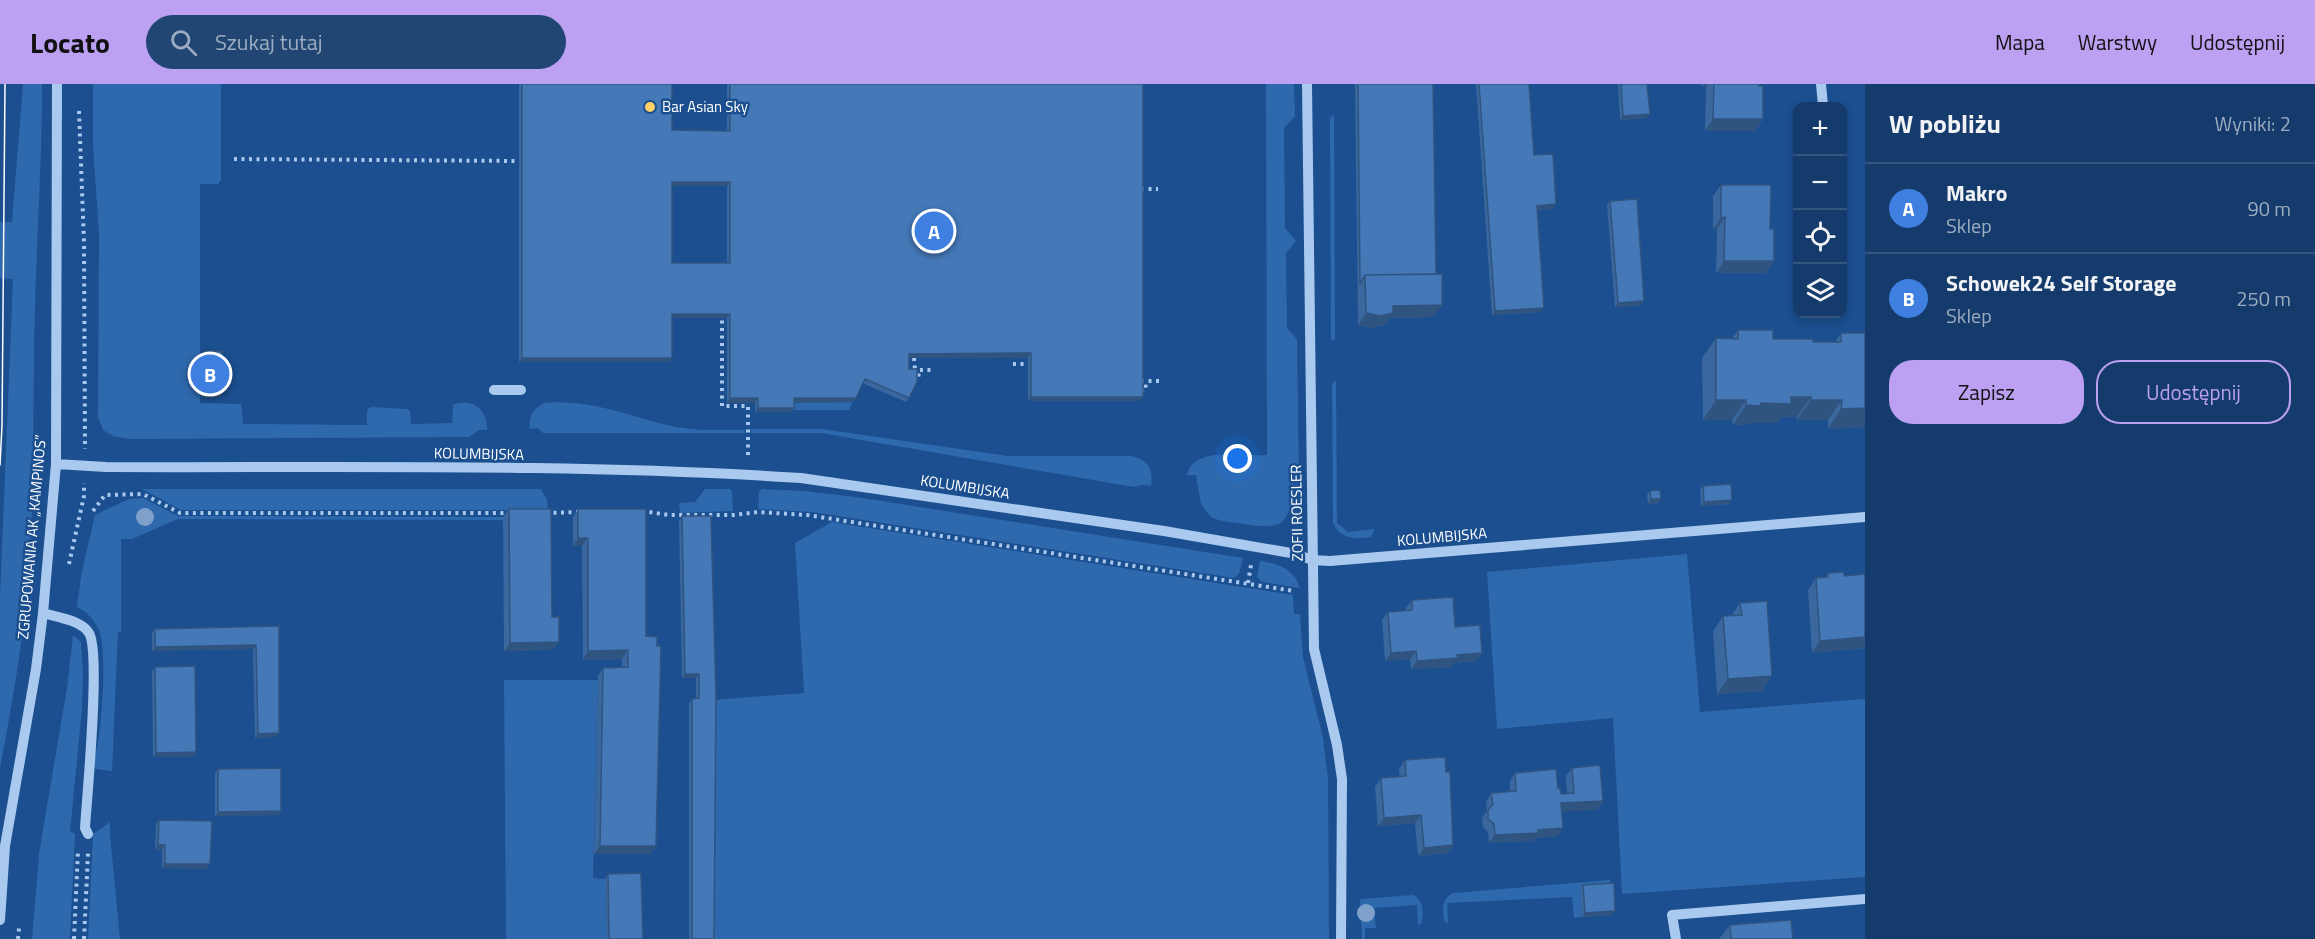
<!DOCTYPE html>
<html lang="pl">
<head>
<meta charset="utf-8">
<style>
  :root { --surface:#143b6b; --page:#214673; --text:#f1f3f6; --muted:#9dadc1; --line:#33557e; --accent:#bca0f2 }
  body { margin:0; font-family:"Titillium Web",sans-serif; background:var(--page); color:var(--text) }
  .controls { position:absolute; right:18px; top:18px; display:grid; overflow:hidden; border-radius:12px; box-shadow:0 3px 9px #0003 }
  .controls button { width:54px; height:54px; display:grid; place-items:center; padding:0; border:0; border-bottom:2px solid var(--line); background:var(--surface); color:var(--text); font:30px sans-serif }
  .you { position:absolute; left:1238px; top:375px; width:21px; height:21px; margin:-15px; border:4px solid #fff; border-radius:50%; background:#1a73e8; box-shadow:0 0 0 9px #1a73e833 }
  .badge { display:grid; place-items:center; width:39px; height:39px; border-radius:50%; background:var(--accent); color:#fff; font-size:20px; font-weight:700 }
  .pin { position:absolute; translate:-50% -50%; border:3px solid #fff; box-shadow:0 2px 6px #0006 }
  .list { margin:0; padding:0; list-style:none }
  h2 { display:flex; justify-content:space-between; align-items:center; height:78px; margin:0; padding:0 24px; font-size:26px }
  h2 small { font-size:20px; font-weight:400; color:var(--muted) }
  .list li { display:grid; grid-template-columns:39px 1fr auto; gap:18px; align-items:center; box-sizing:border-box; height:90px; padding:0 24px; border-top:2px solid var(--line) }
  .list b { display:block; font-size:22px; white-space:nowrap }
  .list p { margin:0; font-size:20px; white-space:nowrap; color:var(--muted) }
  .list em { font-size:20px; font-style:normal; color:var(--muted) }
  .actions { display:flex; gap:12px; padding:18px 24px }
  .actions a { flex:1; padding:14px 0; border:2px solid var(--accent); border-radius:24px; text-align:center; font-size:21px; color:var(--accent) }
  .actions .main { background:var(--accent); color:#111 }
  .icon { flex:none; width:33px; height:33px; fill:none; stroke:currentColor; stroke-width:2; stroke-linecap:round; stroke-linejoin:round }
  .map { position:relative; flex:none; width:1865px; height:855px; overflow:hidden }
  header { display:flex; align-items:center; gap:36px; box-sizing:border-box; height:84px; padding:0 30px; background:var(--accent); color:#111 }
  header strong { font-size:28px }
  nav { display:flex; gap:33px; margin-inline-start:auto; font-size:21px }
  .search { width:420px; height:54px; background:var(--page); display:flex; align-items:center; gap:15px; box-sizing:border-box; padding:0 21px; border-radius:33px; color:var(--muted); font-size:22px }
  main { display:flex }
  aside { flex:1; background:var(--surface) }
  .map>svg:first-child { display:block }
  .green { fill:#2e69ad }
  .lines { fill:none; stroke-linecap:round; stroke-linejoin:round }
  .path { stroke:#a9c9ee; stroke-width:4; stroke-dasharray:3 4.5; stroke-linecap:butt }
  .minor { stroke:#a9c9ee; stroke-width:10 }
  .tram { stroke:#fff; stroke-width:1.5 }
  .tree { fill:#7ea0ca }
  .wall { fill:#3a679d; fill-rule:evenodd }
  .shaded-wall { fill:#305480 }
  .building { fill:#4478b7; stroke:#305480; stroke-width:1.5; fill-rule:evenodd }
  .poi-dot { fill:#ffd166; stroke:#1b4f8f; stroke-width:2 }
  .labels { text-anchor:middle; stroke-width:5; stroke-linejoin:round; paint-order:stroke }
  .poi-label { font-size:15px; fill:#fff; stroke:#1b4f8f; text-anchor:start }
  .street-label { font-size:15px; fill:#fff; stroke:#1b4f8f }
</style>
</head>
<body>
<header>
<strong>Locato</strong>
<div class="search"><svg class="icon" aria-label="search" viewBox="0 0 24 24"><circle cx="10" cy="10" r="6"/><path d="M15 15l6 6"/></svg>Szukaj tutaj</div>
<nav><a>Mapa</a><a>Warstwy</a><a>Udostępnij</a></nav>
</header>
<main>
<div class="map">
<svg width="1865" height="855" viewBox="0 0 1865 855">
  <rect width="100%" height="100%" fill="#1b4f8f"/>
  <path class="green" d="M23,0H42C42,74 37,149 35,223C32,317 36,411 27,505C22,566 11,625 0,685V513L13,195L0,194V138H12Z
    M93,0H221V96L218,100H200V319L241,320L243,340L367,341V326L371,323L407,325L410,327L411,340L452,339L453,321C472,313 488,326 487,346H479L469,353L129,355L113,352L103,346L98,333L99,150L93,62Z
    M1266,0H1294L1295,32L1284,44L1285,144L1296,157L1286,169L1287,244L1297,255L1299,402L1291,403C1291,442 1281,446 1244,440C1233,438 1221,438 1211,433L1201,420L1196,391H1187C1194,361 1243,373 1267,371Z
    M1334,31L1335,256H1331L1330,34Z
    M1336,296L1337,439L1348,448L1375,445L1371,453C1355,455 1340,456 1333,438L1332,300Z
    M853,318L849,326H791V319Z
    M544,319C587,314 630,332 671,342C695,347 720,346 744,346L745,349H543L538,344L530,345C528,332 534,325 544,319Z
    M750,345H822L1008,372H1131C1148,375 1154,386 1151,402L1142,401L1134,403L821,349H751Z
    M142,405H541L547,416L548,426H181Z
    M705,405H730L732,408L733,427L680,429L679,419L695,418Z
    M762,405L803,407L856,413L1243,474L1239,490L1234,494L813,428L758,425L759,408Z
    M143,414L178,432L503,433L504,436L178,435L132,455H121V548H118L112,687L95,685C91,676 97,668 98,658C102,635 107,567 99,546C94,536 87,527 77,523L81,492L95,431L129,415Z
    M832,438L1293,511L1294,530H1300L1303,573L1323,654L1328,695L1329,855H711L712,616L804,609L795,459Z
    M1687,470L1700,628L1865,615V793L1622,810L1613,634L1497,645L1487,488Z
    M1260,477C1279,480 1293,484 1300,504L1262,498L1257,493Z
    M73,551L81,558L83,590L82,624L70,748L75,749L70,855H32L39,770L67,604Z
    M504,596H598L593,794L605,795L606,855H506Z
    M110,738V750L120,855H88L93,750Z
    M1610,796L1611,804L1580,806L1582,833L1574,834L1572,813L1447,819L1448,840L1444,837C1443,824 1441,816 1453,809Z
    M1413,811C1424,816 1424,830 1421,840L1418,841L1417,821L1374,824L1376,844H1365V855H1362L1360,815Z"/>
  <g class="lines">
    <path class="path" d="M79,27L84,159L85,365
      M234,75L519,77
      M1141,105H1158
      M722,229V322H748V373
      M914,274L915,286H916
      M1013,280H1028
      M914,296H918L919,286H931
      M1141,297H1161
      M1141,307L1146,306L1145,297
      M93,427L105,411L143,410L180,429H509
      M642,427L669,431H734L758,428L807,431L1294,507
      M546,429L581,428
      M69,480L84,412V399
      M1248,499L1251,481
      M18,855L19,844
      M74,855L78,766
      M84,855L88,769"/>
    <path class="minor" d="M1307,0L1314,565L1337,661L1342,695L1341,855
      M1821,0L1823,22
      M494,306H521
      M56,380L106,383C337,384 570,379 801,394L1164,447L1291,469L1313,476L1330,477L1865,433
      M43,529C56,533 81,536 89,549C101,568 87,712 85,744L88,750
      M0,836L5,762L36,585L43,529L56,380L57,0
      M1676,855L1672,831L1865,815"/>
    <path class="tram" d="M0,381L2,341L5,0"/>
  </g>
  <g class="tree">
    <circle cx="145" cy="433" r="9"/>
    <circle cx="1366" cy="829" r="9"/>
  </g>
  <path class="wall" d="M519,0H672V46L727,47V0H1143L1140,317H1028V274H909V314L906,318L862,299L853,318L794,319V324L791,328H755V319H727V234H672L669,278H519ZM672,102H727V179H672Z
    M1355,0H1433L1434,233L1390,234L1385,241L1371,244L1358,241Z
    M1476,0H1529L1534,71L1556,120L1553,125L1537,126L1541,228L1492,231Z
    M1618,0H1647V34L1620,36Z
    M1702,0H1759L1763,35L1755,47H1705L1706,3H1702Z
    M1721,101L1770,145L1774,177L1766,189H1716L1717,145H1713V112Z
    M1610,117L1641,222L1615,223L1607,121Z
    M1738,246L1773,255L1813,258H1835L1841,249H1865V343L1828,345V336H1797V333H1782L1777,339H1749L1747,341H1733L1732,336H1703L1702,274L1716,254L1732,255Z
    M204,267L222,310L219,314H201V271Z
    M1703,402L1729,420L1701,422L1700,406Z
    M1650,407L1658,419L1648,420L1647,411Z
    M509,425L552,533L553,566L504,567L503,433Z
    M578,425L646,552L651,770H594L598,592L603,584L622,583V575L583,576L582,462H573V433Z
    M682,432H711L714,855H689V619L692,615H696V594H682L679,437Z
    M1828,489L1844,492L1865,564L1812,569L1808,506L1816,494H1825Z
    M1412,516L1455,543L1477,577L1455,579L1452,583L1411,585L1410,575L1385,577L1382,536L1388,528L1406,526V524Z
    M1740,519L1762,607L1717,610L1713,547L1723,532L1732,531Z
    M279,542L276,653L255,654L253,565L152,567V549L155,545Z
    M155,583L196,668L193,673H153L152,587Z
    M1405,676L1453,761L1447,769L1418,772L1415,739L1378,742L1375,703L1381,694L1400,693L1399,685Z
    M1572,684L1603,717L1597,726L1562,727L1558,752L1535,754L1533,757L1489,759L1488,748L1483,743L1482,734L1487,727L1486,718L1491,709L1510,708V697L1515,689L1558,704L1561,710L1567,709L1566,692Z
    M218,685L281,727L278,731L215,732V689Z
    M159,736L207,785L162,784V766L155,765L156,740Z
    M608,790L643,855H606L605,795Z
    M1583,801L1612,831L1582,833L1580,806Z
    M1730,841L1793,855H1719Z"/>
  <path class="shaded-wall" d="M1704,0H1708L1706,3H1702Z
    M1650,30L1647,34L1620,36L1623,32Z
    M1713,35H1763L1755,47H1705Z
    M672,98H730L727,102H669Z
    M1556,120L1553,125L1534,126L1537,122Z
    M1725,133L1717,145H1713L1721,134Z
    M1724,177H1774L1766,189H1716Z
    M1644,217L1641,222L1615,223L1618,219Z
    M1442,221L1434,233L1390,234L1385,241L1371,244L1358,241L1366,229L1393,222Z
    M1544,224L1541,228L1492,231L1495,227Z
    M672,230H730L727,234H669Z
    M1031,269L1028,274H906L909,270Z
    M522,274H672L669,278H519Z
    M204,310H222L219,314H201Z
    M1031,313H1143L1140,317H1028Z
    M1791,313H1811L1797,333H1782L1777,339H1749L1747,341H1733L1746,321Z
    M730,314H758L755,319H727Z
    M794,314H856L853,318L791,319Z
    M1716,316H1746L1732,336H1703Z
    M1811,316H1842L1828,336H1797Z
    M758,324H794L791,328H755Z
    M1865,324V343L1828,345L1841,325Z
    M1651,415H1661L1658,419L1648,420Z
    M1732,416L1729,420L1701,422L1704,418Z
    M578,454H588L582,462H573Z
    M1865,553V564L1812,569L1820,557Z
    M559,558L553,566L504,567L510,559Z
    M256,561L253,565L152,567L155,563Z
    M628,566L622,575L583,576L588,567Z
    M1416,567L1410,575L1385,577L1391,569Z
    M1482,569L1477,577L1455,579L1452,583L1411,585L1417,577L1457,571Z
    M685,590H699L696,594H682Z
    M1772,592L1762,607L1717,610L1728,595Z
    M279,649L276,653L255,654L258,650Z
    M196,668L193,673H153L156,669Z
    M1603,717L1597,726L1556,728L1561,719Z
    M281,727L278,731L215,732L218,728Z
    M1421,731L1415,739L1378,742L1384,734Z
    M1563,744L1558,752L1535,754L1533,757L1489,759L1495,751Z
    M158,761H165L162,766L155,765Z
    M1453,761L1447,769L1418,772L1424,764Z
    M600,762H656L651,770H594Z
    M165,780H210L207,785L162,784Z
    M1615,827L1612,831L1582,833L1585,829Z"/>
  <path class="building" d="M522,0H672V46L730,47V0H1143V313H1031V269L909,270V285H917V298L909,314L865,295L856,314H794V324H758V314H730V230H672V274H522ZM672,98H730V179H672Z
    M1358,0H1433L1436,190L1365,191L1360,199Z
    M1479,0H1529L1534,71L1553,70L1556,120L1537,122L1544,224L1495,227Z
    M1621,0H1647L1650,30L1623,32Z
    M1714,0H1759V2H1763V35H1713Z
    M1721,101H1771L1770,145H1774V177H1724L1725,133L1721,134Z
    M1637,115L1644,217L1618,219L1610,117Z
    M1442,190V221L1393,222V229L1380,232L1366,229L1365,191Z
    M1738,246H1773V255H1813V258H1841V249H1865V324L1841,325L1842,316H1811V313H1791V320L1761,319V322L1746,321V316H1716V254L1738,255Z
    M204,267H222V310H204Z
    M1731,400L1732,416L1704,418L1703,402Z
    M1660,406L1661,415H1651L1650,407Z
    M509,425H551L552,533H559V558L510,559Z
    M578,425H646V552L657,553V562H661L656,762H600L603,584L628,583V566L588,567V454H578Z
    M682,432H711L716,614L714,855H692V615L699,614V590H685Z
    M1844,488V492L1865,490V553L1820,557L1816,494L1828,493V489Z
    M1453,513L1455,543L1480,541L1482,569L1457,571L1458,574L1417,577L1416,567L1391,569L1388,528L1412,526V516Z
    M1767,517L1772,592L1728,595L1723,532L1742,531L1740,519Z
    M279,542V649L258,650L256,561L155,563V545Z
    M195,582L196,668L156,669L155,583Z
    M1445,673L1446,688H1450L1453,761L1424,764L1421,731L1384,734L1381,694L1406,692L1405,676Z
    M1600,681L1603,717L1561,719L1563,744L1538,746V749L1495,751L1494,740L1488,735V726L1493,720L1491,709L1516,707L1515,689L1556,685L1558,704H1560L1561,710L1574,709L1572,684Z
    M281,684V727L218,728V685Z
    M159,736L212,737L210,780H165V761H158Z
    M641,789L643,855H609L608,790Z
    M1614,799L1615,827L1585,829L1583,801Z
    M1791,836L1793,855H1731L1730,841Z"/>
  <circle class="poi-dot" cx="650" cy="23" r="6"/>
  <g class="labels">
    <g class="poi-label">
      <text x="662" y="28">Bar Asian Sky</text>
    </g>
    <g class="street-label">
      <text transform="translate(479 370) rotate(1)" y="5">KOLUMBIJSKA</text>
      <text transform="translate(965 403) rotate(9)" y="5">KOLUMBIJSKA</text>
      <text transform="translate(1297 429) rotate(-91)" y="5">ZOFII ROESLER</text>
      <text transform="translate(32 453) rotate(-85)" y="5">ZGRUPOWANIA AK „KAMPINOS”</text>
      <text transform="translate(1442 453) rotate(-5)" y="5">KOLUMBIJSKA</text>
    </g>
  </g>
</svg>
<div class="controls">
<button>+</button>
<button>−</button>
<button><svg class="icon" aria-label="locate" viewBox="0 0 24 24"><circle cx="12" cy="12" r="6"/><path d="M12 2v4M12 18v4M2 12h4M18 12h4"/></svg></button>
<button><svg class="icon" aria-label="layers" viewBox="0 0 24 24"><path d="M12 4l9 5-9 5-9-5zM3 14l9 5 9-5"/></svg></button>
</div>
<div class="you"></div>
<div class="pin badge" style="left:934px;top:147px;background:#3f7fe0">A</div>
<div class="pin badge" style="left:210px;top:290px;background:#3f7fe0">B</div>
</div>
<aside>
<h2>W pobliżu<small>Wyniki: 2</small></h2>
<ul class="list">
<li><span class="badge" style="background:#3f7fe0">A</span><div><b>Makro</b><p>Sklep</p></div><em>90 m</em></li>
<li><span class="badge" style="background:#3f7fe0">B</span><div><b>Schowek24 Self Storage</b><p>Sklep</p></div><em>250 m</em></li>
</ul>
<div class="actions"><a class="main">Zapisz</a><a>Udostępnij</a></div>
</aside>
</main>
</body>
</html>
